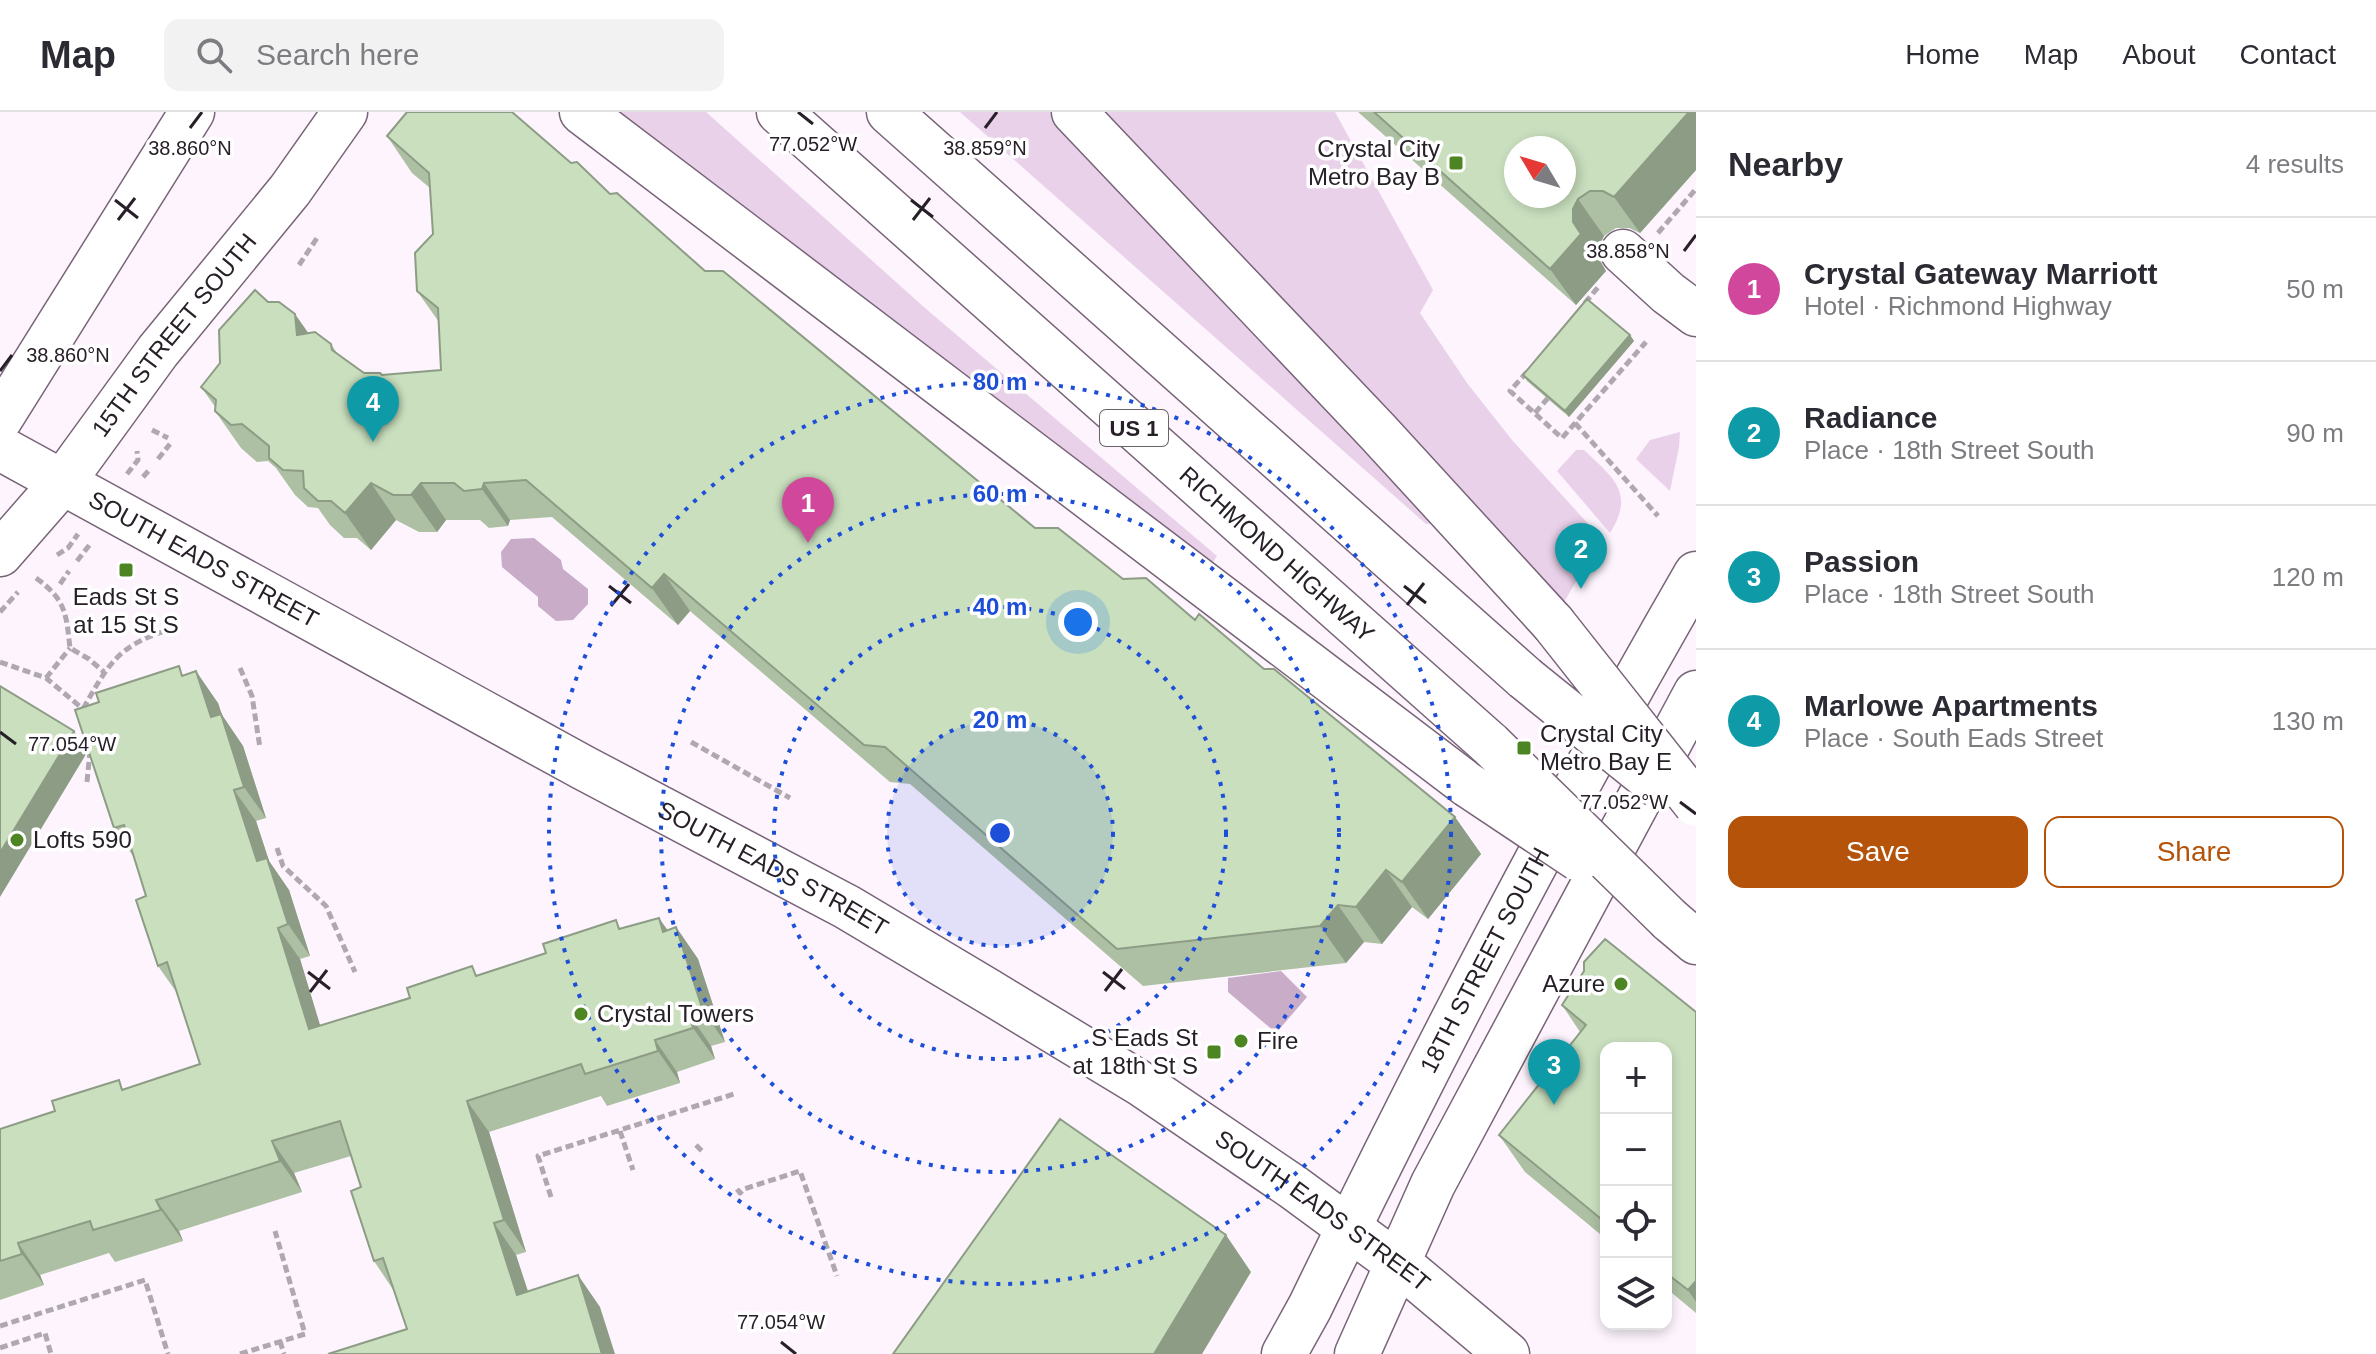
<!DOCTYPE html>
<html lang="en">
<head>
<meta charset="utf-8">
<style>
  :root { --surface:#fff; --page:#f2f2f3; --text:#2b2b33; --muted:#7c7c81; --line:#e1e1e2; --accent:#b45309 }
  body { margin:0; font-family:Arial,sans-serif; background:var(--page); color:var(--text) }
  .controls { position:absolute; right:24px; bottom:24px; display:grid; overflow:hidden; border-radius:16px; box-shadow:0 4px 12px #0003 }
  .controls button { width:72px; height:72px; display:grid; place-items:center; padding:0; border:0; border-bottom:2px solid var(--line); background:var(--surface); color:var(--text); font:40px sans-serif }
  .compass { position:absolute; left:1504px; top:24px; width:72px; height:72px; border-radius:50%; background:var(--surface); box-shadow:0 4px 12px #0003; rotate:308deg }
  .you { position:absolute; left:1078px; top:510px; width:28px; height:28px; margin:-20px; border:6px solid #fff; border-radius:50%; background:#1a73e8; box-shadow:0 0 0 12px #1a73e833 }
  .badge { display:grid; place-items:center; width:52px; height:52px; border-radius:50%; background:var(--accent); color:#fff; font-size:26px; font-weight:700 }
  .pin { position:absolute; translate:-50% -66px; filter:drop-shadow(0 2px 4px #0008) }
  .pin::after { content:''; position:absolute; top:42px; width:28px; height:24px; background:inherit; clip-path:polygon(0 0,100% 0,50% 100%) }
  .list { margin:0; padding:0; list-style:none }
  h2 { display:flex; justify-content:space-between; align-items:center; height:104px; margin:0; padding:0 32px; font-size:34px }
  h2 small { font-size:26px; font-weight:400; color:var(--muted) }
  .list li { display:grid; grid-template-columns:52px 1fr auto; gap:24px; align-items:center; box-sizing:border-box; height:144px; padding:0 32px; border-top:2px solid var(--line) }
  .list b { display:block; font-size:30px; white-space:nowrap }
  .list p { margin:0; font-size:26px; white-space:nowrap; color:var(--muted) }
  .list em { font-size:26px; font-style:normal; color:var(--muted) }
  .actions { display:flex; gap:16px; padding:24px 32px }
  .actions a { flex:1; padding:18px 0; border:2px solid var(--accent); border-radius:16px; text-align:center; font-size:28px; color:var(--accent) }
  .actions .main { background:var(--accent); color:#fff }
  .icon { flex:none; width:44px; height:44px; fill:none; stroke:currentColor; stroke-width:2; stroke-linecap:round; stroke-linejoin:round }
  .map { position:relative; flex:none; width:1696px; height:1242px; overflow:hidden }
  header { display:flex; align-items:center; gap:48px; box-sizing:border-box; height:112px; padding:0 40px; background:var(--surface); border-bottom:2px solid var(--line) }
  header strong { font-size:38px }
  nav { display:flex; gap:44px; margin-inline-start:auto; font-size:28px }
  .search { width:560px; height:72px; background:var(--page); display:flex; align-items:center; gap:20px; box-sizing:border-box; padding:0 28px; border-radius:16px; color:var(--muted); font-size:30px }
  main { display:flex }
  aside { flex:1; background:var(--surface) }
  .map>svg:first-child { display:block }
  .green { fill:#e9d1e9 }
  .water { fill:#c8acc8 }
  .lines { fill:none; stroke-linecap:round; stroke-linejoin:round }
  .secondary-casing { stroke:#786478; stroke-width:47 }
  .highway-casing { stroke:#786478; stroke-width:47 }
  .path { stroke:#b0a8b0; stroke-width:5; stroke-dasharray:8 4; stroke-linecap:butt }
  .secondary { stroke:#fff; stroke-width:44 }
  .highway { stroke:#fff; stroke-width:44 }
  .highway-bridge-casing { stroke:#786478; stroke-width:47; stroke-linecap:butt }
  .highway-bridge { stroke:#fff; stroke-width:44 }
  .wall { fill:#adc0a3 }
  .shaded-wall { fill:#8d9c85 }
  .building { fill:#c9dfbe; stroke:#8d9c85; stroke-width:2; fill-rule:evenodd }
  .ticks { fill:none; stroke:#282028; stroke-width:3 }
  .ring { fill:none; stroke:#1d4ed8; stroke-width:4; stroke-dasharray:4 8 }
  .poi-dot { fill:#4c8521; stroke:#fff; stroke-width:3 }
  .labels { text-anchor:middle; stroke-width:7; stroke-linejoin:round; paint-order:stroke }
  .shield { fill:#fff; stroke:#686368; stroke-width:2 }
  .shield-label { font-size:22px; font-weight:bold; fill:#282028 }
  .poi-label { font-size:24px; fill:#282028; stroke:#fff; text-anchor:start }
  .street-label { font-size:24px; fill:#282028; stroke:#fff }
  .ticks-label { font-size:20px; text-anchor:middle; fill:#282028; stroke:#fff; stroke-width:7; stroke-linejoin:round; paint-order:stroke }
  .centre { fill:#1d4ed8; stroke:#fff; stroke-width:4 }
  .ring-label { font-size:24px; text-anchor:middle; font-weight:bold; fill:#1d4ed8; stroke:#fff; stroke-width:7; stroke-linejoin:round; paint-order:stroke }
</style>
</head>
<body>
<header>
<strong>Map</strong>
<div class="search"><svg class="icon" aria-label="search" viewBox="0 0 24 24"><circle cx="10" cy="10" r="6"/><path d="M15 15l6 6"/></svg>Search here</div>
<nav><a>Home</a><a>Map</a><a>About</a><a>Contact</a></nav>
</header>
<main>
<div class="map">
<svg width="1696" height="1242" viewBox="0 0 1696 1242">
  <rect width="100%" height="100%" fill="#fdf4fd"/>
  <path class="green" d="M610,0H706L925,196L1217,444L1210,455Z
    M960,0H1050L1088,36L1438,411L1426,412Z
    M1103,0H1335L1433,178L1420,201L1467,271L1512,328L1601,426L1563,492Z
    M1680,320L1679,335L1670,379L1636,347L1650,328Z
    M1576,338H1584C1612,365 1636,380 1610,421L1557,359Z"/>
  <path class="water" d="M534,426L561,448L563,457L588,477V492L573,508L556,509L538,494V485L502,455L501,440L511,427Z
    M1281,859L1307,885L1276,921L1228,880V866Z"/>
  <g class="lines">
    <defs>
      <g id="secondary">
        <path d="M1623,140L1668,181L1696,202"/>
        <path d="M0,307L192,0"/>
        <path id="s1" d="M0,336L584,656L847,795L988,879L1143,973L1293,1075L1414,1164L1507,1242"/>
        <path id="s2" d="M0,442L62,371L158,239L290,78L345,0"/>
        <path id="s3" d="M1284,1242L1310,1195C1430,947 1558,701 1696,462"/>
        <path d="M1357,1242L1433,1072L1696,581"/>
      </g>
      <g id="highway">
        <path d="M582,0L1468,673"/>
        <path id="s4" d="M779,0L1490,632"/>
        <path d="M889,0L1525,566"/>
        <path d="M1074,0L1377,319L1553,511"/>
        <path d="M1670,808L1696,830"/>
      </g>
    </defs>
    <use href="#secondary" class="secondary-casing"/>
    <use href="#highway" class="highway-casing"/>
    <path class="path" d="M1658,121L1696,77
      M299,153L317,126
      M1585,191L1599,174
      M1527,260L1510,279L1562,326L1646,230
      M1535,301L1548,286
      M1575,311L1658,404
      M152,318L168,326
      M158,347L170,332
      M127,362L138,348L137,339
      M143,365L151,356
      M57,443L68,436L78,422
      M77,449L91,431
      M36,466C66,488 66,501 70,536L89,547L104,560
      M60,472L69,459
      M0,500L18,480
      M0,550L46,566L83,597L84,601
      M240,556L252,584L260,636
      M46,566L70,536
      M83,597C108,553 117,534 168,518
      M691,630L790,686
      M87,670L90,639
      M277,736L283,754L326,794L355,860
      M620,1019L633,1058
      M696,1033L702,1039
      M737,1077L740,1081L744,1077L800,1059L837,1164
      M551,1085L538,1044L737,981
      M0,1214L145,1168L168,1242
      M280,1229L284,1242
      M0,1236L45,1221L51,1242
      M240,1242L305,1222L275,1119"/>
    <use href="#secondary" class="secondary"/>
    <use href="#highway" class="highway"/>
    <defs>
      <path id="highway-bridge" d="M1553,511L1696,692
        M1525,566L1660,675
        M1490,632L1670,808
        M1468,673L1579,747"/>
    </defs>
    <use href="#highway-bridge" class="highway-bridge-casing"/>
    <use href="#highway-bridge" class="highway-bridge"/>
  </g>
  <path class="wall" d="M1358,0H1696V58L1640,121L1629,116H1616L1604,124L1599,134V147L1606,159L1576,193Z
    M387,24L571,51L705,159L1035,416L1195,508L1264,557L1455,705L1481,742L1428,807L1412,795L1382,832L1364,830L1346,851L1143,874L910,672L890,670L690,499L678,513L552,405L510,408L508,414L489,416L480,408H446L437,420H419L396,408L371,438L357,426H344L330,413L318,396L308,395L295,383L276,356L268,349L257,350L241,336L215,299L216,296L201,275L268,190L308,221L331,232L339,244L364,261L382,263L441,258L439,210L417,179L433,122L430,76L412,61Z
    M1630,223L1634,229L1569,305L1527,269L1523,263Z
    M185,563L218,591L222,603L243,634L266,706L256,709L269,749L289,778L310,844L300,847L320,914L622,816L668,818L676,815L698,847L725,930L711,934L715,947L677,960L680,971L607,994L601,984L489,1020L526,1140L516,1143L528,1179L600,1195L407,1217L394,1179L374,1149L361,1075L351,1044L294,1061L302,1080L179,1119L183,1129L115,1150L109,1141L40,1163L44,1173L0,1188V1017L200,952L177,881L158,854L146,784L133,744L114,716L99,590Z
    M1562,893L1696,900V1201L1666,1176V936H1606V1127L1525,1060L1499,1023L1580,920Z"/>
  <path class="shaded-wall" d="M1689,0H1696V58L1640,121L1614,85Z
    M1578,87L1604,124L1599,134V147L1606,159L1576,193L1550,157L1573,110V97Z
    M295,202L321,239L297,223Z
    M1630,223L1634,229L1569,305L1565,299Z
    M371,371L396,408L371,438L345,401Z
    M421,371L446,408L437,420L411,383Z
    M484,371L510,408L508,414L482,377Z
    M664,462L690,499L678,513L652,476Z
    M196,559L218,591L222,603L243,634L266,706L244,675L211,605Z
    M74,619L88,639L0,785V741Z
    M234,678L256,709L269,749L289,778L310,844L288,812L257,749Z
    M1455,705L1481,742L1428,807L1402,770Z
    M1386,758L1412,795L1382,832L1356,795Z
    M1338,793L1364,830L1346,851L1320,814Z
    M659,806L681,837L663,820Z
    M676,815L698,847L725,930L703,899Z
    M278,816L300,847L331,949L309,917Z
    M689,902L711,934L715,947L693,916Z
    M655,928L677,960L680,971L658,939Z
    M467,989L489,1020L526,1140L504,1108Z
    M272,1029L294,1061L302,1080L280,1049Z
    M156,1088L179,1119L183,1129L161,1098Z
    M494,1111L516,1143L539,1214L517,1183Z
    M1226,1123L1251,1160L1202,1242H1154Z
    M18,1131L40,1163L44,1173L22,1142Z
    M578,1163L600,1195L615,1242H602Z
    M1696,1169V1190L1688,1178Z"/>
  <path class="building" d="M407,0H512L571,51L577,50L610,82L617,81L705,159H723L1035,416H1058L1123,467L1146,466L1195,508L1199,502L1264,557H1274L1455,705L1402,770L1386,758L1356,795L1338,793L1320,814L1117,837L885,635L864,633L664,462L652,476L526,368L484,371L482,377L464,379L454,371H421L411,383H393L371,371L345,401L331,389H318L304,376L303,359L283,358L269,346V334L242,312L231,313L215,299L216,288L201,275L220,251L219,218L255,178L268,190H279L295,202L297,223L315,220L331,232L332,238L364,261H380L382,263L441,258L438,196L417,179L415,141L433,122L429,61L387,24Z
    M1374,0H1689L1614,85L1603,79H1590L1578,87L1573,97V110L1581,122L1550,157ZM1516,36H1564V84H1516Z
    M1587,187L1630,223L1565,299L1523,263Z
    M179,554L182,564L196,559L211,605L221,602L244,675L234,678L257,749L267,746L288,812L278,816L309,917L410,886L407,876L472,854L476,864L546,841L543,832L616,808L619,817L659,806L663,820L676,815L703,899L689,902L693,916L655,928L658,939L585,962L581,952L467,989L504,1108L494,1111L517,1183L578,1163L602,1242H328L407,1217L383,1146L374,1149L351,1079L361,1075L340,1009L272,1029L280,1049L156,1088L161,1098L93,1118L90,1109L18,1131L22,1142L0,1149V1017L55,999L52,989L119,968L122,978L200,952L167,850L158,854L136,788L146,784L124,713L114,716L75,598L99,590L96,581Z
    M0,574L74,619L0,741Z
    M1605,827L1696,900V1169L1688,1178L1666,1161V936H1606V1111L1499,1023L1586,913L1562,893L1584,859V850Z
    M1060,1007L1226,1123L1154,1242H893Z"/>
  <path class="ticks" d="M798,0L813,12M190,16L202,0M985,16L997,0M115,88L138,106M911,88L933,105M118,108L135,86M913,108L930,86M1684,139L1696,123M0,259L12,243M609,474L631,491M1404,474L1426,491M1407,493L1424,471M611,494L629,472M0,620L16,632M1680,690L1696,702M308,860L330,877M1103,860L1125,877M1105,879L1122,857M310,880L327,858M781,1230L796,1242"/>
  <circle cx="1000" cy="721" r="113" fill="#1d4ed8" fill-opacity=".12"/>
  <g class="ring">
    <circle cx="1000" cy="721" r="113"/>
    <circle cx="1000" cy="721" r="226"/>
    <circle cx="1000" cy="721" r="339"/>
    <circle cx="1000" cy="721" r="451"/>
  </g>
  <g class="poi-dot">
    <rect x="1448" y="43" width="16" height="16" rx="4"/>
    <rect x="118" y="450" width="16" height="16" rx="4"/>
    <rect x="1516" y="628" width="16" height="16" rx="4"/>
    <circle cx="17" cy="728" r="8"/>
    <circle cx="1621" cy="872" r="8"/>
    <circle cx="581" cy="902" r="8"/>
    <circle cx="1241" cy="929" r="8"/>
    <rect x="1206" y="932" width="16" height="16" rx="4"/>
  </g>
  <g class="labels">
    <rect class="shield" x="1100" y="298" width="68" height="36" rx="6"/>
    <g class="shield-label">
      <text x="1134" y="324">US 1</text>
    </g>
    <g class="poi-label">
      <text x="1440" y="45" text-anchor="end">Crystal City<tspan x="1440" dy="28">Metro Bay B</tspan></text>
      <text x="126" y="493" text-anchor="middle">Eads St S<tspan x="126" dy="28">at 15 St S</tspan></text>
      <text x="1540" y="630">Crystal City<tspan x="1540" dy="28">Metro Bay E</tspan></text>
      <text x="33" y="736">Lofts 590</text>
      <text x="1605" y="880" text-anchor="end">Azure</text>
      <text x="597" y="910">Crystal Towers</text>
      <text x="1198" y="934" text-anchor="end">S Eads St<tspan x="1198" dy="28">at 18th St S</tspan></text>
      <text x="1257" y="937">Fire</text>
    </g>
    <g class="street-label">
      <text dy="8" stroke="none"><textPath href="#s2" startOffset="280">15TH STREET SOUTH</textPath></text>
      <text dy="8" stroke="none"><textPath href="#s4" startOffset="666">RICHMOND HIGHWAY</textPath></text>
      <text dy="8" stroke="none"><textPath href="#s1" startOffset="232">SOUTH EADS STREET</textPath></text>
      <text dy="8" stroke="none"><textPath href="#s1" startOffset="880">SOUTH EADS STREET</textPath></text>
      <text dy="8" stroke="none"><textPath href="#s3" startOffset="442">18TH STREET SOUTH</textPath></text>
      <text dy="8" stroke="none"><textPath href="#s1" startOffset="1528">SOUTH EADS STREET</textPath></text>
    </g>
  </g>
  <g class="ticks-label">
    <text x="813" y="39">77.052°W</text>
    <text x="190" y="43">38.860°N</text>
    <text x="985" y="43">38.859°N</text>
    <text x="1628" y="146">38.858°N</text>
    <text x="68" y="250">38.860°N</text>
    <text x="72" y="639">77.054°W</text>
    <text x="1624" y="697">77.052°W</text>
    <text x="781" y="1217">77.054°W</text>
  </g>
  <circle cx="1000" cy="721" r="12" class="centre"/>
  <g class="ring-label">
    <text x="1000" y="278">80 m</text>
    <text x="1000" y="390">60 m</text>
    <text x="1000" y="503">40 m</text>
    <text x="1000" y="616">20 m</text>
  </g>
</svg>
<div class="controls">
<button>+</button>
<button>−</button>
<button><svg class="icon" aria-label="locate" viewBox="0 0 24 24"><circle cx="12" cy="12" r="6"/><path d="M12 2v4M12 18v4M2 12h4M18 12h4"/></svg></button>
<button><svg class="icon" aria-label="layers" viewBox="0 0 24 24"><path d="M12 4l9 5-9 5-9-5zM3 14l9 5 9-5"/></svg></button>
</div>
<svg class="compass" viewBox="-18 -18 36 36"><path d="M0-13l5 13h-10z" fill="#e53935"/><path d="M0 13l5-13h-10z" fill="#7c7c81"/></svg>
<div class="you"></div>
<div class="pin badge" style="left:808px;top:431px;background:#d1479c">1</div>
<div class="pin badge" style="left:1581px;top:477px;background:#0f9aa8">2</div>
<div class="pin badge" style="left:1554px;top:993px;background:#0f9aa8">3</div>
<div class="pin badge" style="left:373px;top:330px;background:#0f9aa8">4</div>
</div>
<aside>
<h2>Nearby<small>4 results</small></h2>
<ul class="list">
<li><span class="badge" style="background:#d1479c">1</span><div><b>Crystal Gateway Marriott</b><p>Hotel · Richmond Highway</p></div><em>50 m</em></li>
<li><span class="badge" style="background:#0f9aa8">2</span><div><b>Radiance</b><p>Place · 18th Street South</p></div><em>90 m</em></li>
<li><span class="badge" style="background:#0f9aa8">3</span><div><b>Passion</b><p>Place · 18th Street South</p></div><em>120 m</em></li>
<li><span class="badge" style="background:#0f9aa8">4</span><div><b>Marlowe Apartments</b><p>Place · South Eads Street</p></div><em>130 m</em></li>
</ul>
<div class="actions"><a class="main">Save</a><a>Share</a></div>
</aside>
</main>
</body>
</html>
